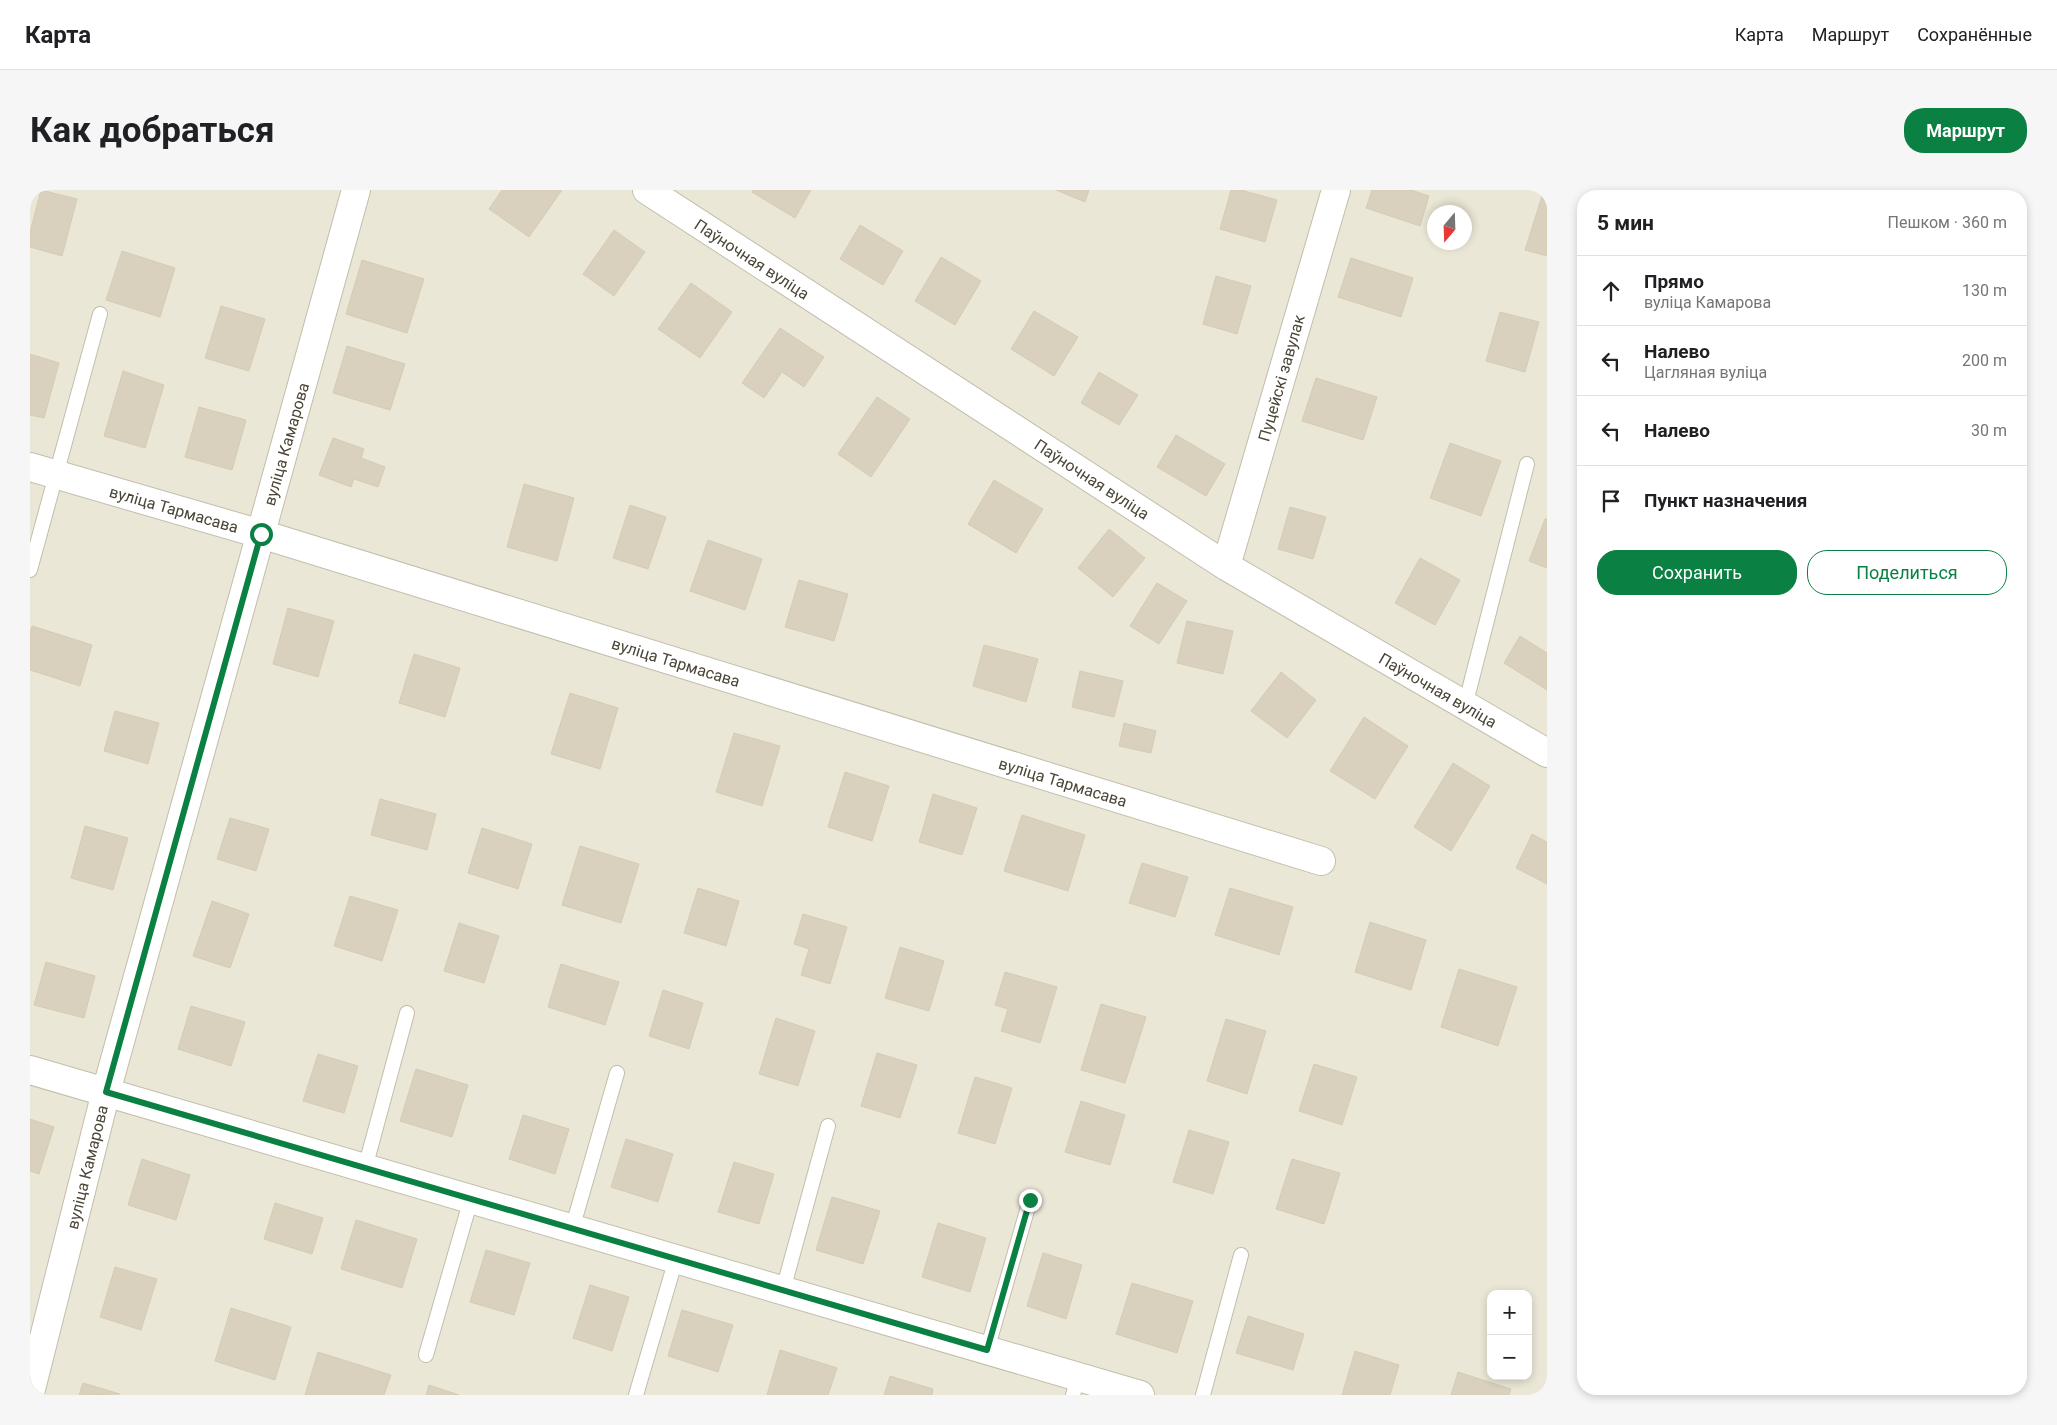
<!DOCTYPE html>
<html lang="ru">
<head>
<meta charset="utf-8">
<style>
  :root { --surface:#fff; --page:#f6f6f6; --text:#202124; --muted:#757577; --line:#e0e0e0; --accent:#0b8043 }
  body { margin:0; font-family:Roboto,sans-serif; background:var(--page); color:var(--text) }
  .controls { position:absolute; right:15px; bottom:15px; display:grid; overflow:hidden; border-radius:10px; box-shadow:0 2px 8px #0003 }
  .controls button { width:45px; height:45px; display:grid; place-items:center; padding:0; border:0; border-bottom:1px solid var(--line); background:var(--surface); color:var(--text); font:25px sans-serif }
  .compass { position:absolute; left:1397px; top:15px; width:45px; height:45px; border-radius:50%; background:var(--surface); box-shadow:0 2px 8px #0003; rotate:199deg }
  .stop { position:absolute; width:15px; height:15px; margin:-11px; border:4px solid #0b8043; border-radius:50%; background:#fff }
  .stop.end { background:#0b8043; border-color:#fff; box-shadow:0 1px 5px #0008 }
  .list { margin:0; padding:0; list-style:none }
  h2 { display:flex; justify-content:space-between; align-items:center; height:65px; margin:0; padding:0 20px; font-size:21px }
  h2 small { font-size:16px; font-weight:400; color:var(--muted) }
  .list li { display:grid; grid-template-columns:32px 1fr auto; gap:15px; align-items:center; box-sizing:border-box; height:70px; padding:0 20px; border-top:1px solid var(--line) }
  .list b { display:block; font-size:19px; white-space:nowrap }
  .list p { margin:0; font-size:16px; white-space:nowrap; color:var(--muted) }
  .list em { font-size:16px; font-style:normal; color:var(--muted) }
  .actions { display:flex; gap:10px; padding:15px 20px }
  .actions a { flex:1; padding:11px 0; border:1px solid var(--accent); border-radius:20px; text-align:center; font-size:18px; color:var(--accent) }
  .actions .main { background:var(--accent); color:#fff }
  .icon { flex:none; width:28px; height:28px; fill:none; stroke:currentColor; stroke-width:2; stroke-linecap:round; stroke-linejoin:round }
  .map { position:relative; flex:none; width:1517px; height:1205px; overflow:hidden; border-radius:20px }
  header { display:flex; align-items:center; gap:30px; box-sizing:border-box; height:70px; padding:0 25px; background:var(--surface); border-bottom:1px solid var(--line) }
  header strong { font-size:24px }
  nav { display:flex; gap:28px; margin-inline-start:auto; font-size:18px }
  .intro { display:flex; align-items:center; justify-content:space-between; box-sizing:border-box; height:120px; padding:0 30px }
  h1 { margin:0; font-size:35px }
  .button { padding:12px 22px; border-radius:20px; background:var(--accent); color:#fff; font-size:18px; font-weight:700 }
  main { display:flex; gap:30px; padding:0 30px }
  aside { flex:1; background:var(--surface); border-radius:20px; box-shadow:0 2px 8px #0003 }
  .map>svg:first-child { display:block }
  .residential { fill:#ebe7d7; fill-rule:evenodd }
  .building { fill:#d9d1be; stroke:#d5cbb0 }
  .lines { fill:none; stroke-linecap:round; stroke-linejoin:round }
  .lane-casing { stroke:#c3bdab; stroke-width:16 }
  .street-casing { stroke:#c3bdab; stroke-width:30 }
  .lane { stroke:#fff; stroke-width:14 }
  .street { stroke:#fff; stroke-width:28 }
  .route { stroke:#0b8043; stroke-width:6 }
  .labels { text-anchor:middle; stroke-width:5; stroke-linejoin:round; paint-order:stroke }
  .street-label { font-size:16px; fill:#4b4537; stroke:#fff }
</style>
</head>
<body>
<header>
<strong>Карта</strong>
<nav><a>Карта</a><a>Маршрут</a><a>Сохранённые</a></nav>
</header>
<div class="intro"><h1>Как добраться</h1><a class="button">Маршрут</a></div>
<main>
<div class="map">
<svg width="1517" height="1205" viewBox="0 0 1517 1205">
  <rect width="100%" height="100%" fill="#f6f4ea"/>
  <path class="residential" d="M0,0H1517V1205H0ZM1404,22H1434V52H1404ZM1461,1104H1498V1186H1461Z"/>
  <path class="building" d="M11,0L47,9L32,66L0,57V42Z
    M472,0H532L499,47L459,19Z
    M723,0H781L765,28L722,2Z
    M1026,0H1059L1055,12Z
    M1201,0H1211L1247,10L1235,52L1190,39Z
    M1342,0H1381L1399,6L1390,36L1336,18Z
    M1512,6L1517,7V66L1495,60Z
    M830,35L873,61L853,95L810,69Z
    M584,40L615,62L584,106L553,84Z
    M92,61L145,78L130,127L76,110Z
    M911,67L951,91L925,135L885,111Z
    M1321,68L1383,88L1371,127L1308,107Z
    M332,70L394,89L377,143L316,124Z
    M1186,86L1221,96L1207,144L1173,134Z
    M661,93L702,122L670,168L628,139Z
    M191,116L235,129L219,181L175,168Z
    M1004,121L1048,147L1024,186L981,159Z
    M1470,122L1509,132L1495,182L1456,171Z
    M750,138L794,167L774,197L752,182L734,208L712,193Z
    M317,156L375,174L360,220L303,203Z
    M0,164L29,173L14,228L0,225Z
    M93,181L134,195L115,258L74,246Z
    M1069,182L1108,205L1089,235L1051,213Z
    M1286,188L1347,207L1333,250L1272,231Z
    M847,207L880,229L841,287L808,264Z
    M169,217L216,230L202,280L155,267Z
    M1146,245L1195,274L1176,306L1127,277Z
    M303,248L334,259L331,268L355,277L348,297L324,289L321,297L289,285Z
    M1420,253L1471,271L1451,326L1400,308Z
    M964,290L1013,319L986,363L938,334Z
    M494,294L544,308L527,371L477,357Z
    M600,315L636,327L618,379L583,368Z
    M1260,317L1296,327L1283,369L1248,359Z
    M1515,329H1517V378L1499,371Z
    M1079,339L1115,368L1083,407L1048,378Z
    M678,350L732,369L715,420L660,401Z
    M1390,368L1430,390L1405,435L1365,413Z
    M769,390L818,404L804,451L755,437Z
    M1127,393L1157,411L1129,454L1100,436Z
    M258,418L304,431L288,487L243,474Z
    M1157,431L1203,441L1193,484L1147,473Z
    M2,436L62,455L50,496L0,480V443Z
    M1490,446L1517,463V500L1474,473Z
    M954,455L1008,469L996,512L943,496Z
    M384,464L430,478L415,527L369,513Z
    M1050,481L1093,491L1084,527L1042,517Z
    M1251,482L1286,510L1257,548L1221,521Z
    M540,503L588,518L570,579L521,564Z
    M85,521L129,533L118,574L74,561Z
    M1334,527L1378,556L1345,609L1300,581Z
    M1094,533L1126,541L1121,563L1089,556Z
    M704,543L750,556L732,616L686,602Z
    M1423,573L1460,596L1421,661L1384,637Z
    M815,582L859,596L842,651L798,637Z
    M903,604L947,618L932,665L889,652Z
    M350,609L406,624L397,660L341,645Z
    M992,625L1055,645L1038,701L974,681Z
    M200,628L239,639L226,681L187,669Z
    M55,636L98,648L83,700L41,688Z
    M452,638L502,654L488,699L438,683Z
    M1502,644L1517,652V694L1486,678Z
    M550,656L609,674L591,733L532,715Z
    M1112,673L1158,687L1145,727L1099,713Z
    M668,698L709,711L696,756L654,743Z
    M1200,698L1263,717L1249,765L1185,745Z
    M320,706L368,720L352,771L304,756Z
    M182,711L219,724L200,778L163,766Z
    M773,724L817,737L800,794L771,785L779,759L764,754Z
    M1340,732L1396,750L1381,800L1325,782Z
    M429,733L469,746L454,793L414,781Z
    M870,757L914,771L899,821L855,808Z
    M16,772L65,786L54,828L4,815Z
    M531,774L589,792L575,835L518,817Z
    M1429,779L1487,797L1468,856L1411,837Z
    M975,782L1027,797L1010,853L971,841L978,819L965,815Z
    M633,800L673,813L659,859L619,846Z
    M1071,814L1116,827L1095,893L1051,880Z
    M161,816L215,832L201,876L148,859Z
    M746,828L785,841L768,896L729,884Z
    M1196,829L1236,841L1217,904L1177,891Z
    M847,863L887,875L870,928L831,916Z
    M288,864L328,876L314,923L273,911Z
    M1284,874L1327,887L1312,935L1269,921Z
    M386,879L438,895L422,947L370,931Z
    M945,887L982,898L965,954L928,943Z
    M1051,911L1095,925L1080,975L1035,962Z
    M493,925L539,939L525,984L479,969Z
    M0,929L24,937L9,984L0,981Z
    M1159,940L1199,952L1183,1004L1143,992Z
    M596,949L643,964L628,1012L581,997Z
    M112,969L160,985L146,1030L98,1015Z
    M1262,969L1310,983L1294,1034L1246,1019Z
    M704,972L744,984L729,1034L688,1022Z
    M802,1007L850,1021L833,1074L786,1060Z
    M245,1013L293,1028L282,1064L234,1049Z
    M326,1030L387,1049L372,1098L311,1079Z
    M908,1033L956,1048L940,1102L892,1087Z
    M456,1060L500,1073L484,1125L440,1112Z
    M1013,1063L1052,1075L1036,1129L997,1116Z
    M85,1077L127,1089L111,1140L70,1127Z
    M1102,1093L1163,1111L1147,1163L1086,1144Z
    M560,1095L599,1107L582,1161L543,1148Z
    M201,1118L261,1137L245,1190L185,1171Z
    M652,1120L703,1135L688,1182L638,1166Z
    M1218,1126L1274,1144L1263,1180L1206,1163Z
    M750,1160L807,1178L798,1205H737Z
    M1325,1161L1369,1175L1360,1205H1312Z
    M288,1162L361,1185L354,1205H275Z
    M1428,1182L1481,1199L1479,1205H1421Z
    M860,1186L903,1199L902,1205H854Z
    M53,1193L90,1204L49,1205Z
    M399,1195L429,1205H396Z"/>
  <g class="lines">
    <defs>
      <path id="lane" d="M0,380L70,124
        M1435,516L1497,274
        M335,978L377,823
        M542,1039L587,883
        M753,1100L798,936
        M957,1160L1000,1010
        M396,1165L441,1009
        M606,1205L646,1069
        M1043,1205L1048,1187
        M1173,1205L1211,1065"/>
      <path id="street" d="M617,0L1196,376L1517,563
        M0,277L231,344L1291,671
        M1196,376L1306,0
        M0,880L1110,1205
        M0,1203L76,902L326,0"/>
    </defs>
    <use href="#lane" class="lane-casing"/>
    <use href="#street" class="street-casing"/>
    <use href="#lane" class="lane"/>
    <use href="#street" class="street"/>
  </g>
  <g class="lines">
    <path class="route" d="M231,344L76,902L957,1160L1000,1010"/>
  </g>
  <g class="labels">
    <g class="street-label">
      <text transform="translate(722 69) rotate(33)" y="6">Паўночная вуліца</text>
      <text transform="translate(1251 188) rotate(-74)" y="6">Пуцейскі завулак</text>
      <text transform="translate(256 254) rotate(-74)" y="6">вуліца Камарова</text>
      <text transform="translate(1062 289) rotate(33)" y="6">Паўночная вуліца</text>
      <text transform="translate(144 319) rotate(16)" y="6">вуліца Тармасава</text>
      <text transform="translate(646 472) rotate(17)" y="6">вуліца Тармасава</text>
      <text transform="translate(1408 500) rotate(30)" y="6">Паўночная вуліца</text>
      <text transform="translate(1033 592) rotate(17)" y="6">вуліца Тармасава</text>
      <text transform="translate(57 977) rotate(-76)" y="6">вуліца Камарова</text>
    </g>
  </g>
</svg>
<div class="controls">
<button>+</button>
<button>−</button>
</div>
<svg class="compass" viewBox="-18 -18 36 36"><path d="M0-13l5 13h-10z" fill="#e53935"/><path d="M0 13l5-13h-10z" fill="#757577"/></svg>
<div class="stop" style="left:231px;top:344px"></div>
<div class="stop end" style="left:1000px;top:1010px"></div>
</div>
<aside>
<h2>5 мин<small>Пешком · 360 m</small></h2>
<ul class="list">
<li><svg class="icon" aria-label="ahead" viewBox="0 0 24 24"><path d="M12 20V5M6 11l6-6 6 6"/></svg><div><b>Прямо</b><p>вуліца Камарова</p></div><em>130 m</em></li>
<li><svg class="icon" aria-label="left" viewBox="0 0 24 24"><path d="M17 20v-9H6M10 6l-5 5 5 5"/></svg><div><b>Налево</b><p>Цагляная вуліца</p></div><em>200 m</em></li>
<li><svg class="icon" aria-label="left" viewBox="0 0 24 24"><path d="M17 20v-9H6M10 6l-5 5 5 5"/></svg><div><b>Налево</b></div><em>30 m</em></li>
<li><svg class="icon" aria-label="arrive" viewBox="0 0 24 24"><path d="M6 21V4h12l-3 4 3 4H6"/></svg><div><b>Пункт назначения</b></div></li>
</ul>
<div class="actions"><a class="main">Сохранить</a><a>Поделиться</a></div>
</aside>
</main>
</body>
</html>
